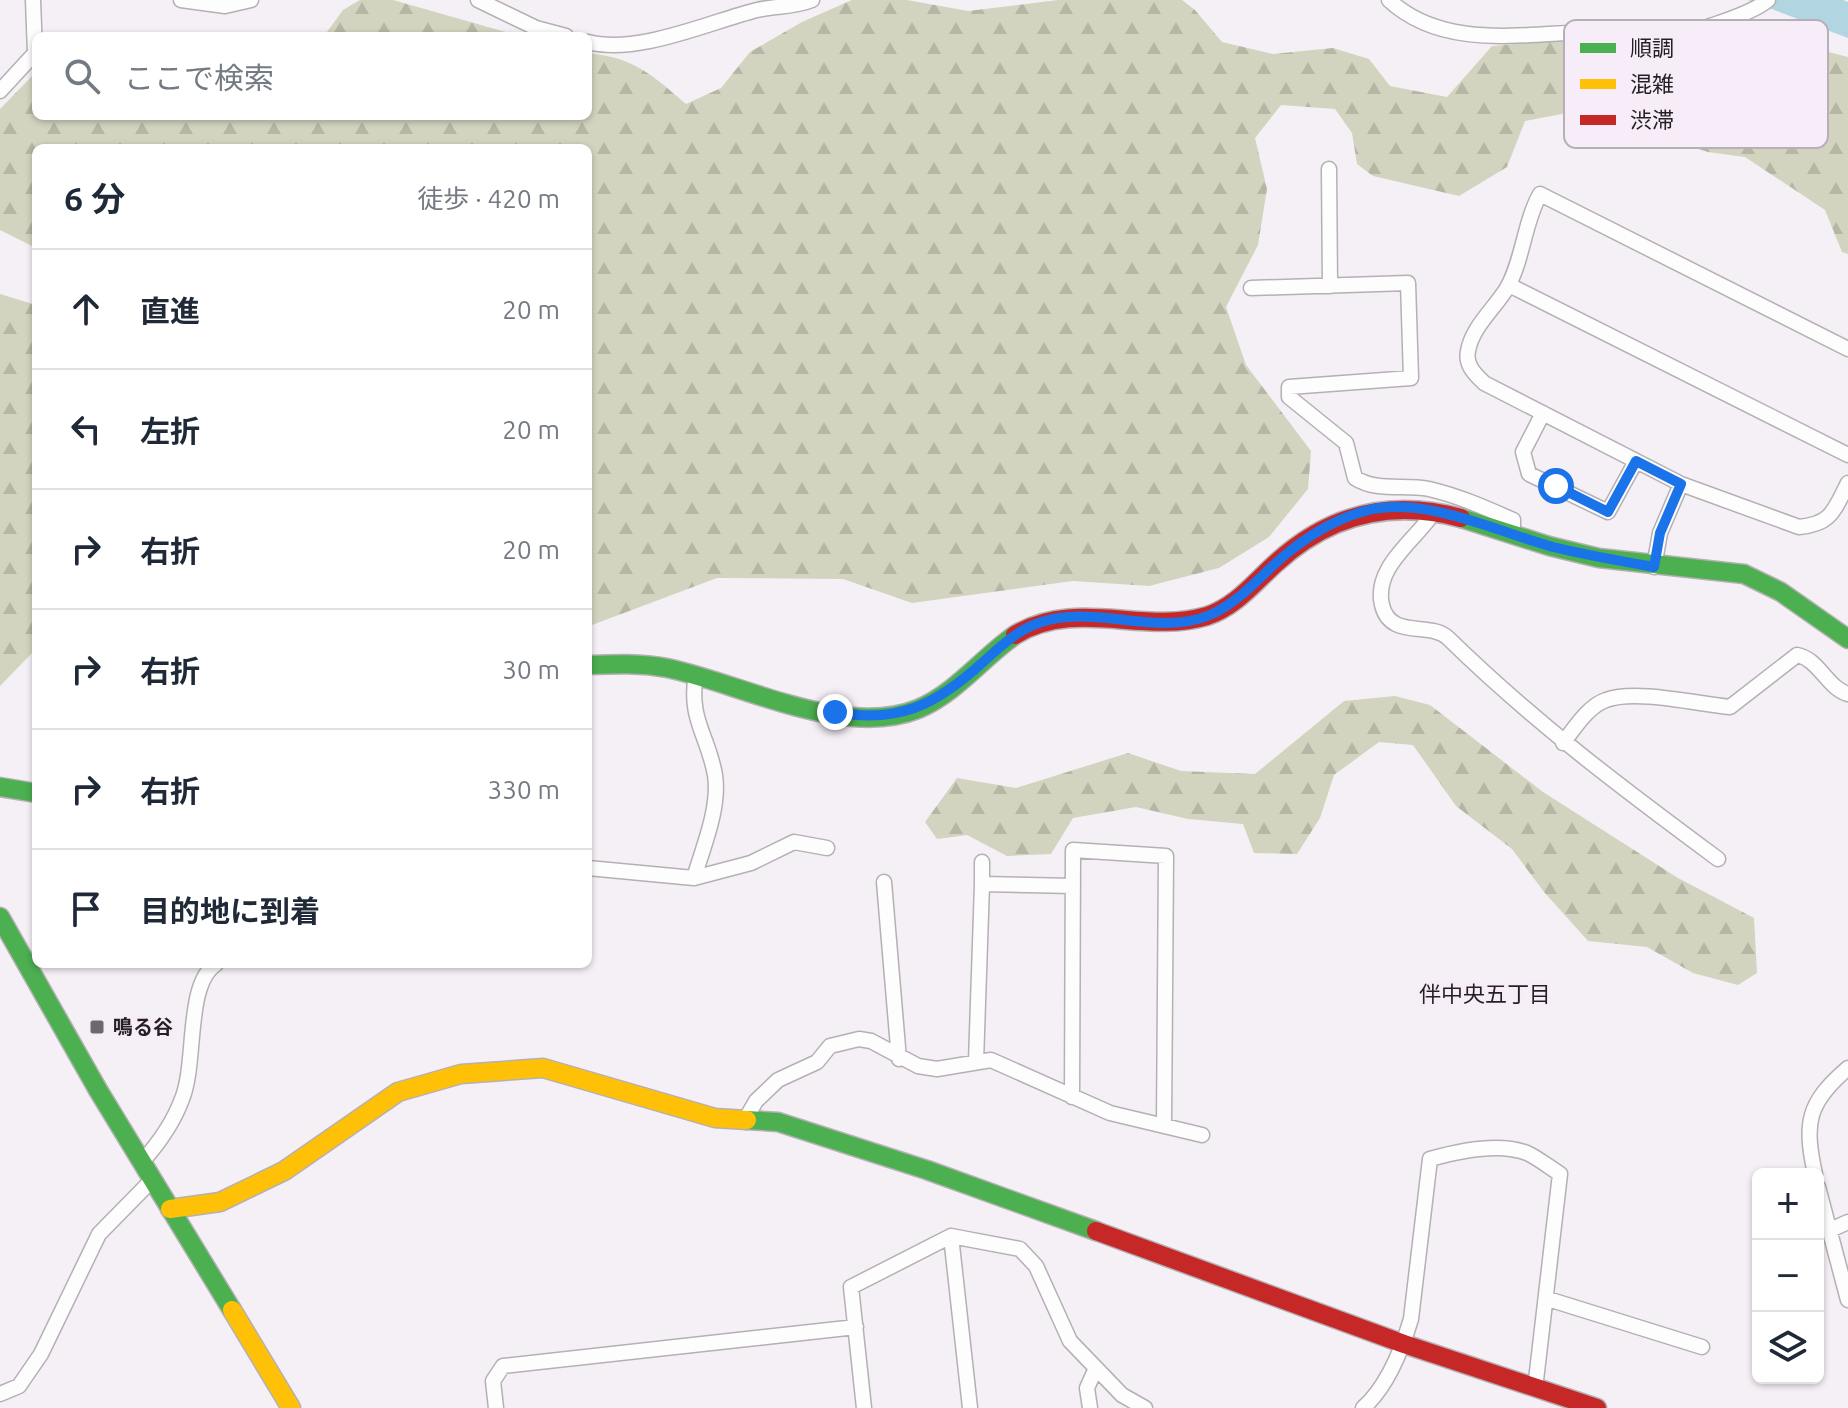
<!DOCTYPE html>
<html lang="ja">
<head>
<meta charset="utf-8">
<style>
  :root { --surface:#fff; --page:#f6f6f7; --text:#1f2937; --muted:#747a83; --line:#e0e1e3 }
  body { margin:0; font-family:Ubuntu,"Noto Sans JP",sans-serif; background:var(--page); color:var(--text) }
  .controls { position:absolute; right:24px; bottom:24px; display:grid; overflow:hidden; border-radius:12px; box-shadow:0 2px 6px #0004 }
  .controls button { width:72px; height:72px; display:grid; place-items:center; padding:0; border:0; border-bottom:2px solid var(--line); background:var(--surface); color:var(--text); font:40px sans-serif }
  .stop { position:absolute; width:24px; height:24px; margin:-18px; border:6px solid #1a73e8; border-radius:50%; background:#fff }
  .stop.end { background:#1a73e8; border-color:#fff; box-shadow:0 2px 8px #0008 }
  .list { margin:0; padding:0; list-style:none }
  h2 { display:flex; justify-content:space-between; align-items:center; height:104px; margin:0; padding:0 32px; font-size:34px }
  h2 small { font-size:26px; font-weight:400; color:var(--muted) }
  .list li { display:grid; grid-template-columns:52px 1fr auto; gap:24px; align-items:center; box-sizing:border-box; height:120px; padding:0 32px; border-top:2px solid var(--line) }
  .list b { display:block; font-size:30px; white-space:nowrap }
  .list em { font-size:26px; font-style:normal; color:var(--muted) }
  .icon { flex:none; width:44px; height:44px; fill:none; stroke:currentColor; stroke-width:2; stroke-linecap:round; stroke-linejoin:round }
  .map { position:relative; flex:none; width:1848px; height:1408px; overflow:hidden }
  .search { position:absolute; background:var(--surface); box-shadow:0 2px 6px #0004; left:32px; top:32px; width:560px; height:88px; display:flex; align-items:center; gap:20px; box-sizing:border-box; padding:0 28px; border-radius:12px; color:var(--muted); font-size:30px }
  .panel { position:absolute; background:var(--surface); box-shadow:0 2px 6px #0004; left:32px; top:144px; width:560px; height:824px; border-radius:12px }
  .map>svg:first-child { display:block }
  .forest { fill:url(#forest-firs) }
  .water { fill:#b1d6e1 }
  .lines { fill:none; stroke-linecap:round; stroke-linejoin:round }
  .street-casing { stroke:#b4b0b4; stroke-width:17 }
  .fast-casing { stroke:#b4b0b4; stroke-width:21 }
  .slow-casing { stroke:#b4b0b4; stroke-width:21 }
  .jam-casing { stroke:#b4b0b4; stroke-width:21 }
  .street { stroke:#fefdfe; stroke-width:14 }
  .fast { stroke:#4caf50; stroke-width:18 }
  .slow { stroke:#ffc107; stroke-width:18 }
  .jam { stroke:#c62828; stroke-width:18 }
  .route { stroke:#1a73e8; stroke-width:10 }
  .poi-dot { fill:#6c686c; stroke:#f7edf8; stroke-width:3 }
  .labels { text-anchor:middle; stroke-width:7; stroke-linejoin:round; paint-order:stroke }
  .poi-label { font-size:20px; font-weight:bold; fill:#231f23; stroke:#f7edf8; text-anchor:start }
  .neighbourhood-label { font-size:22px; fill:#231f23; stroke:#f7edf8 }
  .key { fill:#f7edf8; stroke:#b7afb8; stroke-width:2 }
  .key-label { font-size:22px; fill:#231f23 }
</style>
</head>
<body>
<div class="map">
<svg width="1848" height="1408" viewBox="0 0 1848 1408">
  <defs>
    <pattern id="forest-firs" width="22" height="20" patternUnits="userSpaceOnUse" patternTransform="scale(2)"><rect width="22" height="20" fill="#d3d4bf"/><path d="M5 1l3.5 6h-7zM16 11l3.5 6h-7z" fill="#b5b6a4"/></pattern>
  </defs>
  <rect width="100%" height="100%" fill="#f5f0f5"/>
  <path class="forest" d="M360,0H393L520,36H324L343,10Z
    M852,0H907L968,11L1058,0H1182L1195,10L1222,42L1273,54L1333,48L1369,59L1390,86L1447,97L1492,46L1619,35L1660,43L1679,71L1752,58L1767,36L1848,57V254L1842,252L1825,210L1745,157L1708,152L1650,134L1604,106L1525,121L1507,167L1459,196L1373,176L1357,164L1352,133L1335,109L1281,105L1255,138L1267,189L1258,245L1226,307L1246,365L1311,451L1308,489L1269,537L1219,568L1149,586L1073,581L912,603L843,579L717,578L592,625L588,623V148H36V248L0,230V109L36,72V116H588V53C635,58 651,74 686,104L721,88L750,52L802,22Z
    M0,294L36,305V649L0,686Z
    M1395,696L1430,705L1543,792L1678,878L1754,918L1757,973L1738,985L1693,973L1647,947L1588,941L1544,892L1512,849L1456,806L1413,745L1379,742L1334,775L1320,818L1297,854L1254,853L1243,824L1188,819L1136,807L1073,818L1051,854L1007,856L967,835L937,839L925,822L957,778L1016,788L1128,753L1181,771L1255,774L1344,701Z"/>
  <path class="water" d="M1748,0H1843L1848,2V38Z"/>
  <g class="lines">
    <defs>
      <path id="street" d="M181,0L225,6L251,0
        M478,0L536,28L566,36
        M1389,0C1444,51 1526,33 1593,32C1615,31 1638,41 1660,39C1683,36 1751,15 1768,0
        M588,42C638,55 709,22 757,10C775,6 795,7 812,0
        M0,91L35,53L33,0
        M1329,169L1330,286
        M1509,285L1848,455
        M1251,288L1408,283L1411,378L1289,387V397L1346,443L1355,478C1377,492 1404,484 1429,489C1459,496 1486,508 1513,520V534
        M1848,349L1540,194C1524,223 1523,260 1507,288C1495,308 1472,327 1468,351C1465,365 1475,374 1484,383L1681,484L1799,527C1832,524 1834,510 1848,483
        M1543,413L1523,452L1529,474L1608,512L1636,461
        M1434,512C1416,540 1373,567 1382,605C1390,640 1431,621 1448,638C1534,722 1622,788 1718,859
        M1654,567L1660,533L1681,484
        M1563,743C1574,729 1588,706 1606,700C1636,689 1697,704 1730,707L1797,655C1819,659 1827,688 1848,694
        M588,868L694,878L751,863L794,842L827,848
        M694,878C703,847 720,808 715,775C708,735 688,719 696,674
        M884,882L899,1059
        M982,884V862
        M976,1062L982,884L1073,886
        M1072,1097L1073,850L1166,856L1164,1126
        M745,1120L756,1101L778,1080L817,1062L830,1046L859,1039L871,1041L918,1066L937,1069L991,1060L1110,1113L1202,1135
        M142,1162C158,1144 174,1121 182,1099C197,1063 185,984 216,964
        M1815,1174C1804,1123 1807,1103 1848,1068
        M1818,1187L1848,1300
        M1828,1231L1848,1222
        M951,1236L970,1408
        M1548,1299L1702,1347
        M0,1394L19,1386L41,1354L99,1234L153,1179
        M496,1408L493,1381L503,1366L856,1327
        M864,1408L851,1287L951,1236L1020,1249L1036,1266L1070,1341L1122,1395L1145,1408
        M1090,1408L1087,1388L1096,1368
        M1363,1408C1387,1387 1402,1349 1411,1319L1430,1159C1458,1151 1499,1142 1527,1153C1538,1158 1549,1167 1560,1174L1535,1389"/>
      <path id="fast" d="M1461,518L1549,546L1599,558L1744,574L1781,592L1848,639
        M588,665C615,664 641,663 667,668C740,683 844,739 918,709C956,693 982,658 1015,635
        M0,787L36,793
        M0,917L98,1090L232,1310
        M747,1120L778,1122L927,1170L1096,1231"/>
      <path id="slow" d="M170,1209L220,1202L284,1171L398,1092L461,1074L543,1068L715,1118L747,1120
        M232,1310L291,1408"/>
      <path id="jam" d="M1015,635C1076,598 1143,635 1207,616C1235,607 1254,583 1275,564C1329,514 1391,499 1461,518
        M1096,1231L1404,1344L1597,1408"/>
    </defs>
    <use href="#street" class="street-casing"/>
    <use href="#fast" class="fast-casing"/>
    <use href="#slow" class="slow-casing"/>
    <use href="#jam" class="jam-casing"/>
    <use href="#street" class="street"/>
    <use href="#fast" class="fast"/>
    <use href="#slow" class="slow"/>
    <use href="#jam" class="jam"/>
  </g>
  <g class="lines">
    <path class="route" d="M835,712C898,724 936,705 982,663C998,649 1016,631 1036,624C1092,602 1155,638 1210,615C1240,602 1261,575 1285,555C1308,536 1336,519 1365,511C1425,495 1497,532 1553,547C1586,555 1620,561 1654,567L1660,533L1681,484L1636,461L1608,512L1556,486"/>
  </g>
  <rect class="poi-dot" x="89" y="1019" width="16" height="16" rx="4"/>
  <g class="labels">
    <g class="poi-label">
      <text x="113" y="1034">鳴る谷</text>
    </g>
    <g class="neighbourhood-label">
      <text x="1485" y="1002">伴中央五丁目</text>
    </g>
  </g>
  <rect x="1564" y="20" width="264" height="128" rx="12" class="key"/>
  <rect x="1580" y="43" width="36" height="10" fill="#4caf50"/>
  <rect x="1580" y="79" width="36" height="10" fill="#ffc107"/>
  <rect x="1580" y="115" width="36" height="10" fill="#c62828"/>
  <g class="key-label">
    <text x="1630" y="56">順調</text>
    <text x="1630" y="92">混雑</text>
    <text x="1630" y="128">渋滞</text>
  </g>
</svg>
<div class="controls">
<button>+</button>
<button>−</button>
<button><svg class="icon" aria-label="layers" viewBox="0 0 24 24"><path d="M12 4l9 5-9 5-9-5zM3 14l9 5 9-5"/></svg></button>
</div>
<div class="stop" style="left:1556px;top:486px"></div>
<div class="stop end" style="left:835px;top:712px"></div>
<div class="search"><svg class="icon" aria-label="search" viewBox="0 0 24 24"><circle cx="10" cy="10" r="6"/><path d="M15 15l6 6"/></svg>ここで検索</div>
<section class="panel">
<h2>6 分<small>徒歩 · 420 m</small></h2>
<ul class="list">
<li><svg class="icon" aria-label="ahead" viewBox="0 0 24 24"><path d="M12 20V5M6 11l6-6 6 6"/></svg><div><b>直進</b></div><em>20 m</em></li>
<li><svg class="icon" aria-label="left" viewBox="0 0 24 24"><path d="M17 20v-9H6M10 6l-5 5 5 5"/></svg><div><b>左折</b></div><em>20 m</em></li>
<li><svg class="icon" aria-label="right" viewBox="0 0 24 24"><path d="M7 20v-9h11M14 6l5 5-5 5"/></svg><div><b>右折</b></div><em>20 m</em></li>
<li><svg class="icon" aria-label="right" viewBox="0 0 24 24"><path d="M7 20v-9h11M14 6l5 5-5 5"/></svg><div><b>右折</b></div><em>30 m</em></li>
<li><svg class="icon" aria-label="right" viewBox="0 0 24 24"><path d="M7 20v-9h11M14 6l5 5-5 5"/></svg><div><b>右折</b></div><em>330 m</em></li>
<li><svg class="icon" aria-label="arrive" viewBox="0 0 24 24"><path d="M6 21V4h12l-3 4 3 4H6"/></svg><div><b>目的地に到着</b></div></li>
</ul>
</section>
</div>
</body>
</html>
